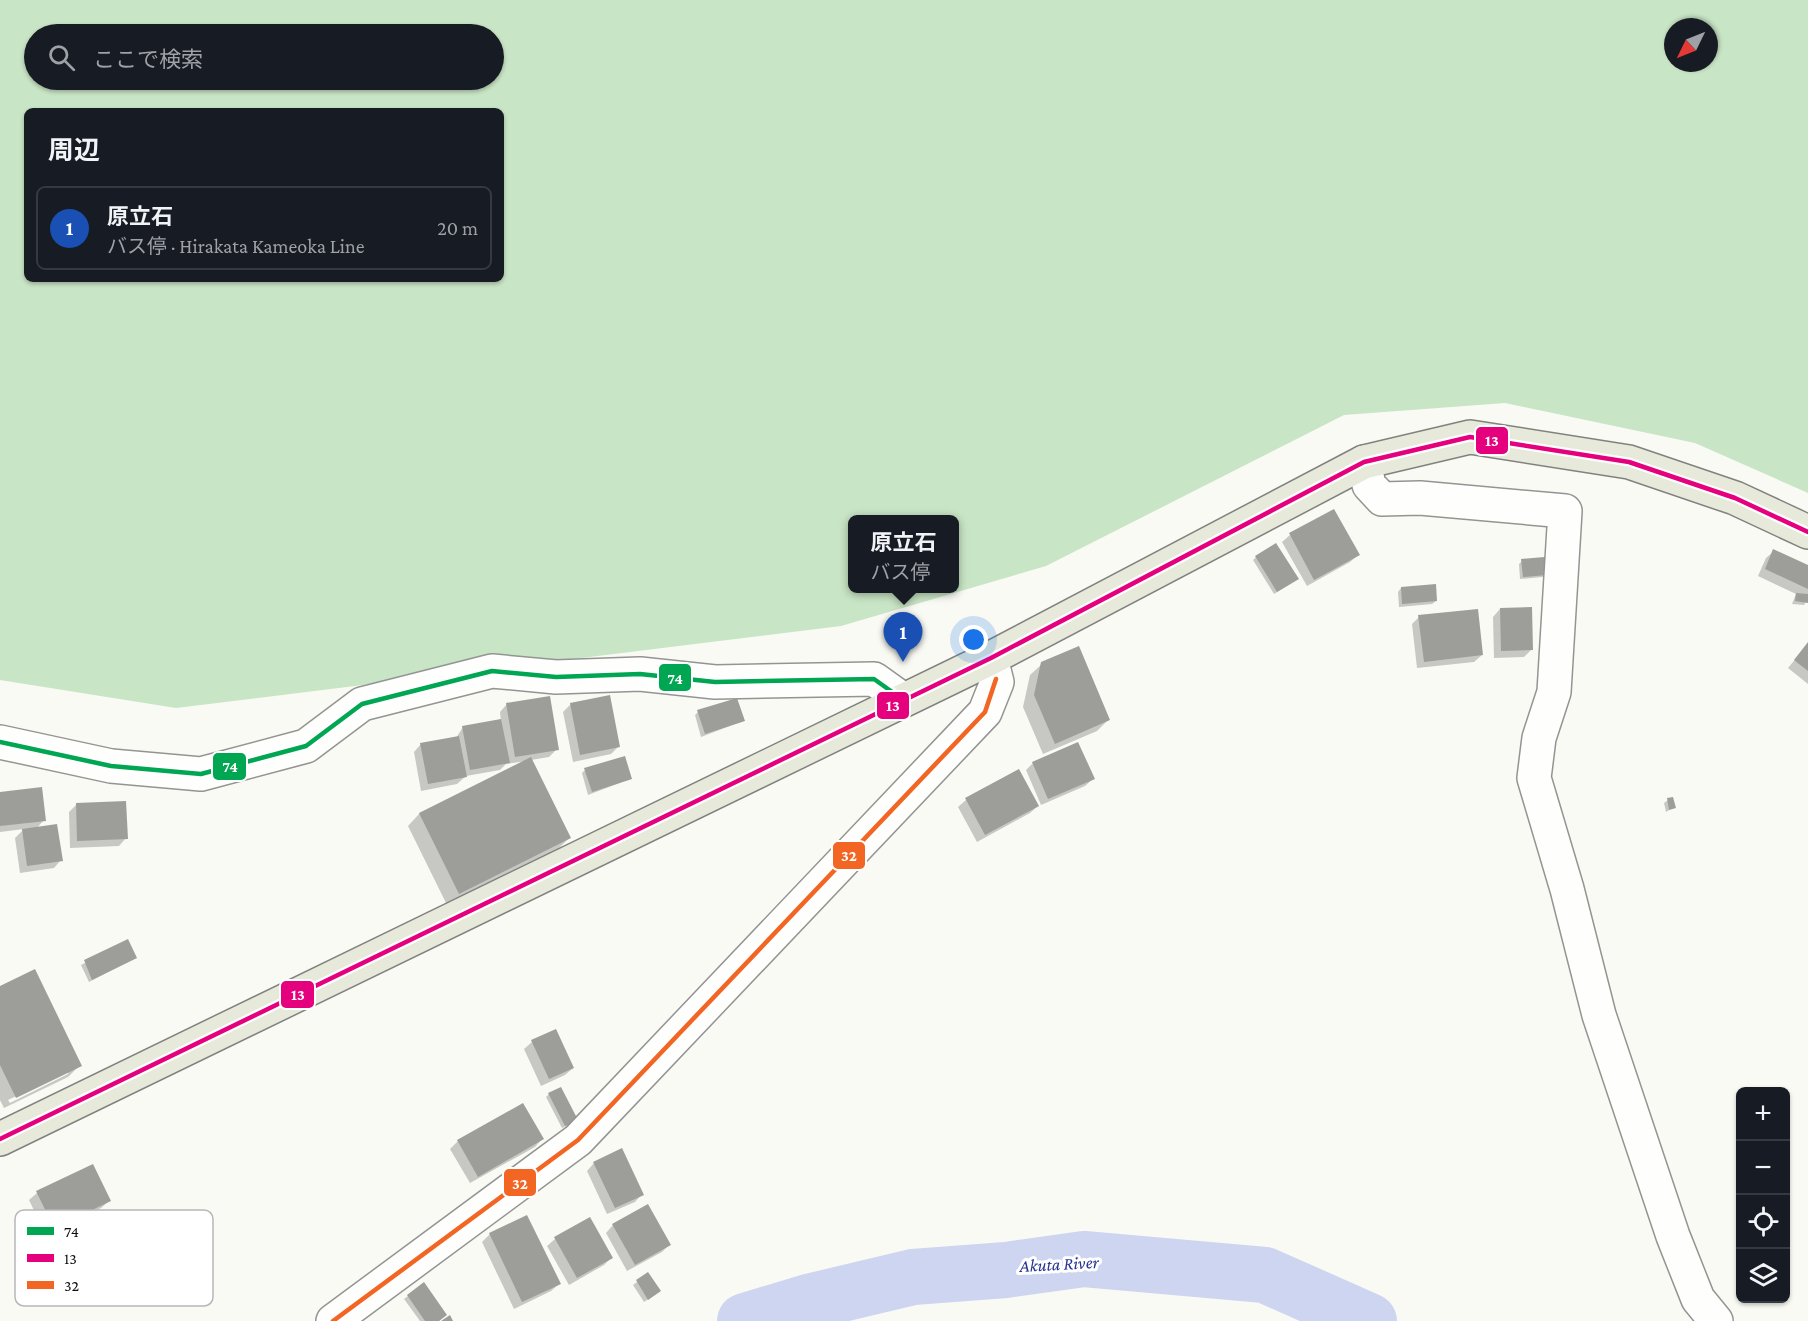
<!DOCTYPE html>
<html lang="ja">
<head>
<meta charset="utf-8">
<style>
  :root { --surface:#171b24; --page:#20242c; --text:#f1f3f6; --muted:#9ea1a6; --line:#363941; --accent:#1a73e8 }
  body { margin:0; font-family:"Crimson Pro","Noto Sans JP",serif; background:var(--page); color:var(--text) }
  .controls { position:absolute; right:18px; bottom:18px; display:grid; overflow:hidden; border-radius:9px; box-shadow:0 2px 4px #0004 }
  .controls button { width:54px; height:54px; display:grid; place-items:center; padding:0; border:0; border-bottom:2px solid var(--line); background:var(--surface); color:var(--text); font:30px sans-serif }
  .compass { position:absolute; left:1664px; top:18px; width:54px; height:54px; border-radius:50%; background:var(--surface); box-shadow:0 2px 4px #0004; rotate:227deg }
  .you { position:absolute; left:974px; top:640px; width:21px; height:21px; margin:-15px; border:4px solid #fff; border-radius:50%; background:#1a73e8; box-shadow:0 0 0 9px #1a73e833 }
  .badge { display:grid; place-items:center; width:39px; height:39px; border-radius:50%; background:var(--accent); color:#fff; font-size:20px; font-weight:700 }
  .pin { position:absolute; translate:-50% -50px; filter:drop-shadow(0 2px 3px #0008) }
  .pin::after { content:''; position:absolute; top:32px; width:21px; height:18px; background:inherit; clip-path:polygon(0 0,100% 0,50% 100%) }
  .popup { position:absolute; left:848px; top:515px; width:111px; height:78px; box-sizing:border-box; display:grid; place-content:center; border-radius:9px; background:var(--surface); filter:drop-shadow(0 2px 4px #0005); font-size:20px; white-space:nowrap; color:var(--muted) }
  .popup b { font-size:22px; color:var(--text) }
  .popup::after { content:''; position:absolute; left:50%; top:100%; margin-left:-12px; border:12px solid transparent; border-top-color:var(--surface) }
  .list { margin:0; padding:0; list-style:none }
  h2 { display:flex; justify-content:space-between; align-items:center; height:78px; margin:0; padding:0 24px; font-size:26px }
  h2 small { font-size:20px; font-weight:400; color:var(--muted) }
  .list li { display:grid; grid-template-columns:39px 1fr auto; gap:18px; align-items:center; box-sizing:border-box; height:84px; margin:0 12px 12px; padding:0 12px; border:2px solid var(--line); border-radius:9px }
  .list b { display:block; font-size:22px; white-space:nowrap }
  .list p { margin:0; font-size:20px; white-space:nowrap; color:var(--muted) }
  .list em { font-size:20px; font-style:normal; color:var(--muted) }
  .icon { flex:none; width:33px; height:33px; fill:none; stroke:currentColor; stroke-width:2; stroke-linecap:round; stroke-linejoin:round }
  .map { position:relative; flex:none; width:1808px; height:1321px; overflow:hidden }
  .search { position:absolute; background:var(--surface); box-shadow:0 2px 4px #0004; left:24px; top:24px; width:480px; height:66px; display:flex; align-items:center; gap:15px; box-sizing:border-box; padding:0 21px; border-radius:33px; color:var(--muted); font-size:22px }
  .panel { position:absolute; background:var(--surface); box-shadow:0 2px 4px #0004; left:24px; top:108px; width:480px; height:174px; border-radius:9px }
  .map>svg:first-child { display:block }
  .forest { fill:#c8e5c5; fill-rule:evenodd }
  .shadow { fill:#0003; fill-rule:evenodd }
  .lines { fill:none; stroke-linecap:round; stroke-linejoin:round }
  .river { stroke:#ced5f0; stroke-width:56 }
  .building { fill:#9d9d99 }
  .minor-casing { stroke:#949492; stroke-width:36 }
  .major-casing { stroke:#81827f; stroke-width:36 }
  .minor { stroke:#fefefd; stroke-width:33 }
  .major { stroke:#e7eadb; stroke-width:33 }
  .bus-1-casing { stroke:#fff; stroke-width:9 }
  .bus-2-casing { stroke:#fff; stroke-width:9 }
  .bus-3-casing { stroke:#fff; stroke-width:9 }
  .bus-1 { stroke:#00a651; stroke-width:4.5 }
  .bus-2 { stroke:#e5007d; stroke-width:4.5 }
  .bus-3 { stroke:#f26522; stroke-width:4.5 }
  .labels { text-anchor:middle; stroke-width:6; stroke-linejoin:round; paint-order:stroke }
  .water-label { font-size:18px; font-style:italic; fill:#263491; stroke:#fff }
  .key { fill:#fff; stroke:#b7b7b7; stroke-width:1.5 }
  .key-label { font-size:16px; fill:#0e0e0e }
  .line-badge { stroke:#fff; stroke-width:2 }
  .badge-label { font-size:16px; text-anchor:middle; font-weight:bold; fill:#fff }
</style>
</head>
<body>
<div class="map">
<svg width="1808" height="1321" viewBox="0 0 1808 1321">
  <rect width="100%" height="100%" fill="#f9faf4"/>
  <path class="forest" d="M0,0H1808V493L1695,443L1505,403L1344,415L1046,566L841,626L176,708L0,680ZM1673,27H1709V63H1673ZM34,34H494V80H34ZM27,111H501V279H27ZM852,520H954V588H852Z"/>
  <path class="shadow" d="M1334,511L1358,555L1350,562L1307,586L1282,542L1290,535Z
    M1774,551L1808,567V598L1804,605L1792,604L1796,594L1758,576L1766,558Z
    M1256,557L1293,582L1274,594L1253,560Z
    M1522,561L1553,576L1520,579L1519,564Z
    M1401,588L1436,601L1432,604L1399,607L1398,592Z
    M1500,609L1531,650L1524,657L1494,658L1493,617Z
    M1419,617L1482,655L1474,662L1417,668L1412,624Z
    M1808,644V684L1788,668Z
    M1042,664L1108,720L1097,731L1043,754L1023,707L1030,675Z
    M507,704L557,749L549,757L531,760L569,838L558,849L447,905L408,826L419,814L526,761L506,764L500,770L466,776L457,784L421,791L414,752L421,744L456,738L463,727L501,721L500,712Z
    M571,704L618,747L611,754L573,762L563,712Z
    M698,712L743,721L701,737L695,715Z
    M1033,763L1093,779L1085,786L1041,805L1026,770Z
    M585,770L630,779L588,795L582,773Z
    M0,793L44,820L36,829L61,860L54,868L20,873L15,838L24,829L0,832Z
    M966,800L1038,806L1030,813L977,842L958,807Z
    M1668,800L1674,807L1666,812L1664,803Z
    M76,805L126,838L119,846L70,848L69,812Z
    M127,941L135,958L89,982L81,965Z
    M0,988L80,1065L68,1077L4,1108L0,1100ZM68,1071V1074L10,1103L8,1100Z
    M532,1042L573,1068L565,1075L541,1086L524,1049Z
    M549,1094L573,1123L562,1128L546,1097Z
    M523,1105L542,1139L535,1147L470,1183L450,1149L458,1141Z
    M594,1163L642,1194L635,1202L607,1214L587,1171Z
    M37,1193L109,1201L101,1208L46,1235L29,1200Z
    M589,1219L611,1258L604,1265L569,1285L547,1246L555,1239Z
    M613,1225L670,1244L662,1252L627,1271L606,1233Z
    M91,1227L131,1246L106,1262L88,1231Z
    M490,1234L559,1284L551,1291L514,1309L482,1242Z
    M648,1274L656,1294L644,1302L633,1285Z
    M408,1296L445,1315L439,1321H420L404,1299Z"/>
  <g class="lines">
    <path class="river" d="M745,1321L808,1302L913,1277L1006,1270L1084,1259L1265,1275L1369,1321"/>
  </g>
  <path class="building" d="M1334,509L1360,555L1314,580L1289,533Z
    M1276,543L1299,579L1277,592L1255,556Z
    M1773,549L1808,565V589L1765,569Z
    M1556,556L1558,574L1523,577L1521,559Z
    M1436,584L1437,601L1402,604L1401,587Z
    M1796,593L1808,594V603L1795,601Z
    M1532,607L1533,650L1501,651L1500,608Z
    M1478,609L1483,655L1424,662L1418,615Z
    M1808,642V671L1794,660Z
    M1079,646L1110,720L1055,744L1034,695L1041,662Z
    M610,695L620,747L580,755L570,703Z
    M550,696L559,750L515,757L506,703Z
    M737,698L745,721L705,734L697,710Z
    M501,719L510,763L470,770L462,726Z
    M459,736L467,777L428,784L420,743Z
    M1078,742L1095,779L1048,799L1032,762Z
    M625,756L632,779L592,792L584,768Z
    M531,757L571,838L459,894L419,813Z
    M1019,769L1039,806L985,835L965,798Z
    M42,787L46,821L0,826V792Z
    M1673,797L1676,808L1669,810L1667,798Z
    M126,801L128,839L77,841L76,803Z
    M57,824L63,861L27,866L22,829Z
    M128,939L137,958L92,980L84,960Z
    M35,969L82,1066L16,1098L0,1065V986Z
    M556,1029L574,1068L549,1079L531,1040Z
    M561,1087L578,1120L565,1126L548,1093Z
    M523,1103L544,1139L478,1177L457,1140Z
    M622,1148L644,1195L615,1208L593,1162Z
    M93,1164L111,1201L54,1228L36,1191Z
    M648,1204L671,1245L635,1265L612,1224Z
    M113,1213L133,1246L109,1260L90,1226Z
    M527,1215L561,1284L522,1302L489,1233Z
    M590,1217L613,1258L577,1278L554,1237Z
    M648,1272L661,1291L648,1300L636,1280Z
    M424,1282L447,1315L439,1321H425L407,1295Z
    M450,1315L453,1321H441Z"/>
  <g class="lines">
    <defs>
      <path id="minor" d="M1364,462L1369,485L1382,499L1420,498L1565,511L1554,692L1539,738L1534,778L1567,889L1599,1015L1673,1236L1698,1299L1716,1321
        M0,742L111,766L201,774L306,746L362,704L492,671L556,677L640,674L715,682L874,679L902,699
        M333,1321L578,1140L985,712L997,682L991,658"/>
      <path id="major" d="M0,1139L991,658L1364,462L1470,437L1629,462L1735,498L1808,532"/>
    </defs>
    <use href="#minor" class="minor-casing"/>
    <use href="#major" class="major-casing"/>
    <use href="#minor" class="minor"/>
    <use href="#major" class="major"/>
    <defs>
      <path id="bus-1" d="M0,742L111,766L201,774L306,746L362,704L492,671L556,677L640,674L715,682L874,679L902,699"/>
      <path id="bus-2" d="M0,1139L991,658L1364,462L1470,437L1629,462L1735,498L1808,532"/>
      <path id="bus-3" d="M333,1321L578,1140L985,712L996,679"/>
    </defs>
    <use href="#bus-1" class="bus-1-casing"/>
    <use href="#bus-2" class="bus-2-casing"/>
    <use href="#bus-3" class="bus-3-casing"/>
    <use href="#bus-1" class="bus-1"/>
    <use href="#bus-2" class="bus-2"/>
    <use href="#bus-3" class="bus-3"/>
  </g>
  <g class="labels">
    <g class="water-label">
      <text transform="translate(1059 1264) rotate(-3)" y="6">Akuta River</text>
    </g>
  </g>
  <rect x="15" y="1210" width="198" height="96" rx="9" class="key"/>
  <rect x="27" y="1227" width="27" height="8" fill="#00a651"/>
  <rect x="27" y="1254" width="27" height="8" fill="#e5007d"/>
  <rect x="27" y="1281" width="27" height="8" fill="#f26522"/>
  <g class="key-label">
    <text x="64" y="1237">74</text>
    <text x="64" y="1264">13</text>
    <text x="64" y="1291">32</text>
  </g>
  <g class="line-badge">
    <rect x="1475" y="426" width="34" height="29" rx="6" fill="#e5007d"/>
    <rect x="658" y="663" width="34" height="29" rx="6" fill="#00a651"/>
    <rect x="876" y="691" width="34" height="29" rx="6" fill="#e5007d"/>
    <rect x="212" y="752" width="35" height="29" rx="6" fill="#00a651"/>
    <rect x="832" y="841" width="34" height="29" rx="6" fill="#f26522"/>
    <rect x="280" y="980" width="35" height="29" rx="6" fill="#e5007d"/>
    <rect x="503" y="1168" width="34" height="29" rx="6" fill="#f26522"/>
  </g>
  <g class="badge-label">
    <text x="1492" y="446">13</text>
    <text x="675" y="684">74</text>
    <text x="893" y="711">13</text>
    <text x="230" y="772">74</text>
    <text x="849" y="861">32</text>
    <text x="298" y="1000">13</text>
    <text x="520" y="1189">32</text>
  </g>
</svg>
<div class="controls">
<button>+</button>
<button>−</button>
<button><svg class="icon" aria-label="locate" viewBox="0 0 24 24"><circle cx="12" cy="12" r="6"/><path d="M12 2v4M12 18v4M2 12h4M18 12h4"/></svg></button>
<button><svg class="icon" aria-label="layers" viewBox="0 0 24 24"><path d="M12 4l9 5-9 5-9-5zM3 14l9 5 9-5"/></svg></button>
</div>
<svg class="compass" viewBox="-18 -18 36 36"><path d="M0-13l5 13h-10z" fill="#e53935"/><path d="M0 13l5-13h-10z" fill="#9ea1a6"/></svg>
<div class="you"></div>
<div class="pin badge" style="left:903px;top:662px;background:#1a4fb4">1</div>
<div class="popup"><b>原立石</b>バス停</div>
<div class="search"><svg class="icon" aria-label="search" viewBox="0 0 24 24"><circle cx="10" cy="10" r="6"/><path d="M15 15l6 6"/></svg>ここで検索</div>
<section class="panel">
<h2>周辺<small></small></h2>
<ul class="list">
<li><span class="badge" style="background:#1a4fb4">1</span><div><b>原立石</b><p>バス停 · Hirakata Kameoka Line</p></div><em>20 m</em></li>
</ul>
</section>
</div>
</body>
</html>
